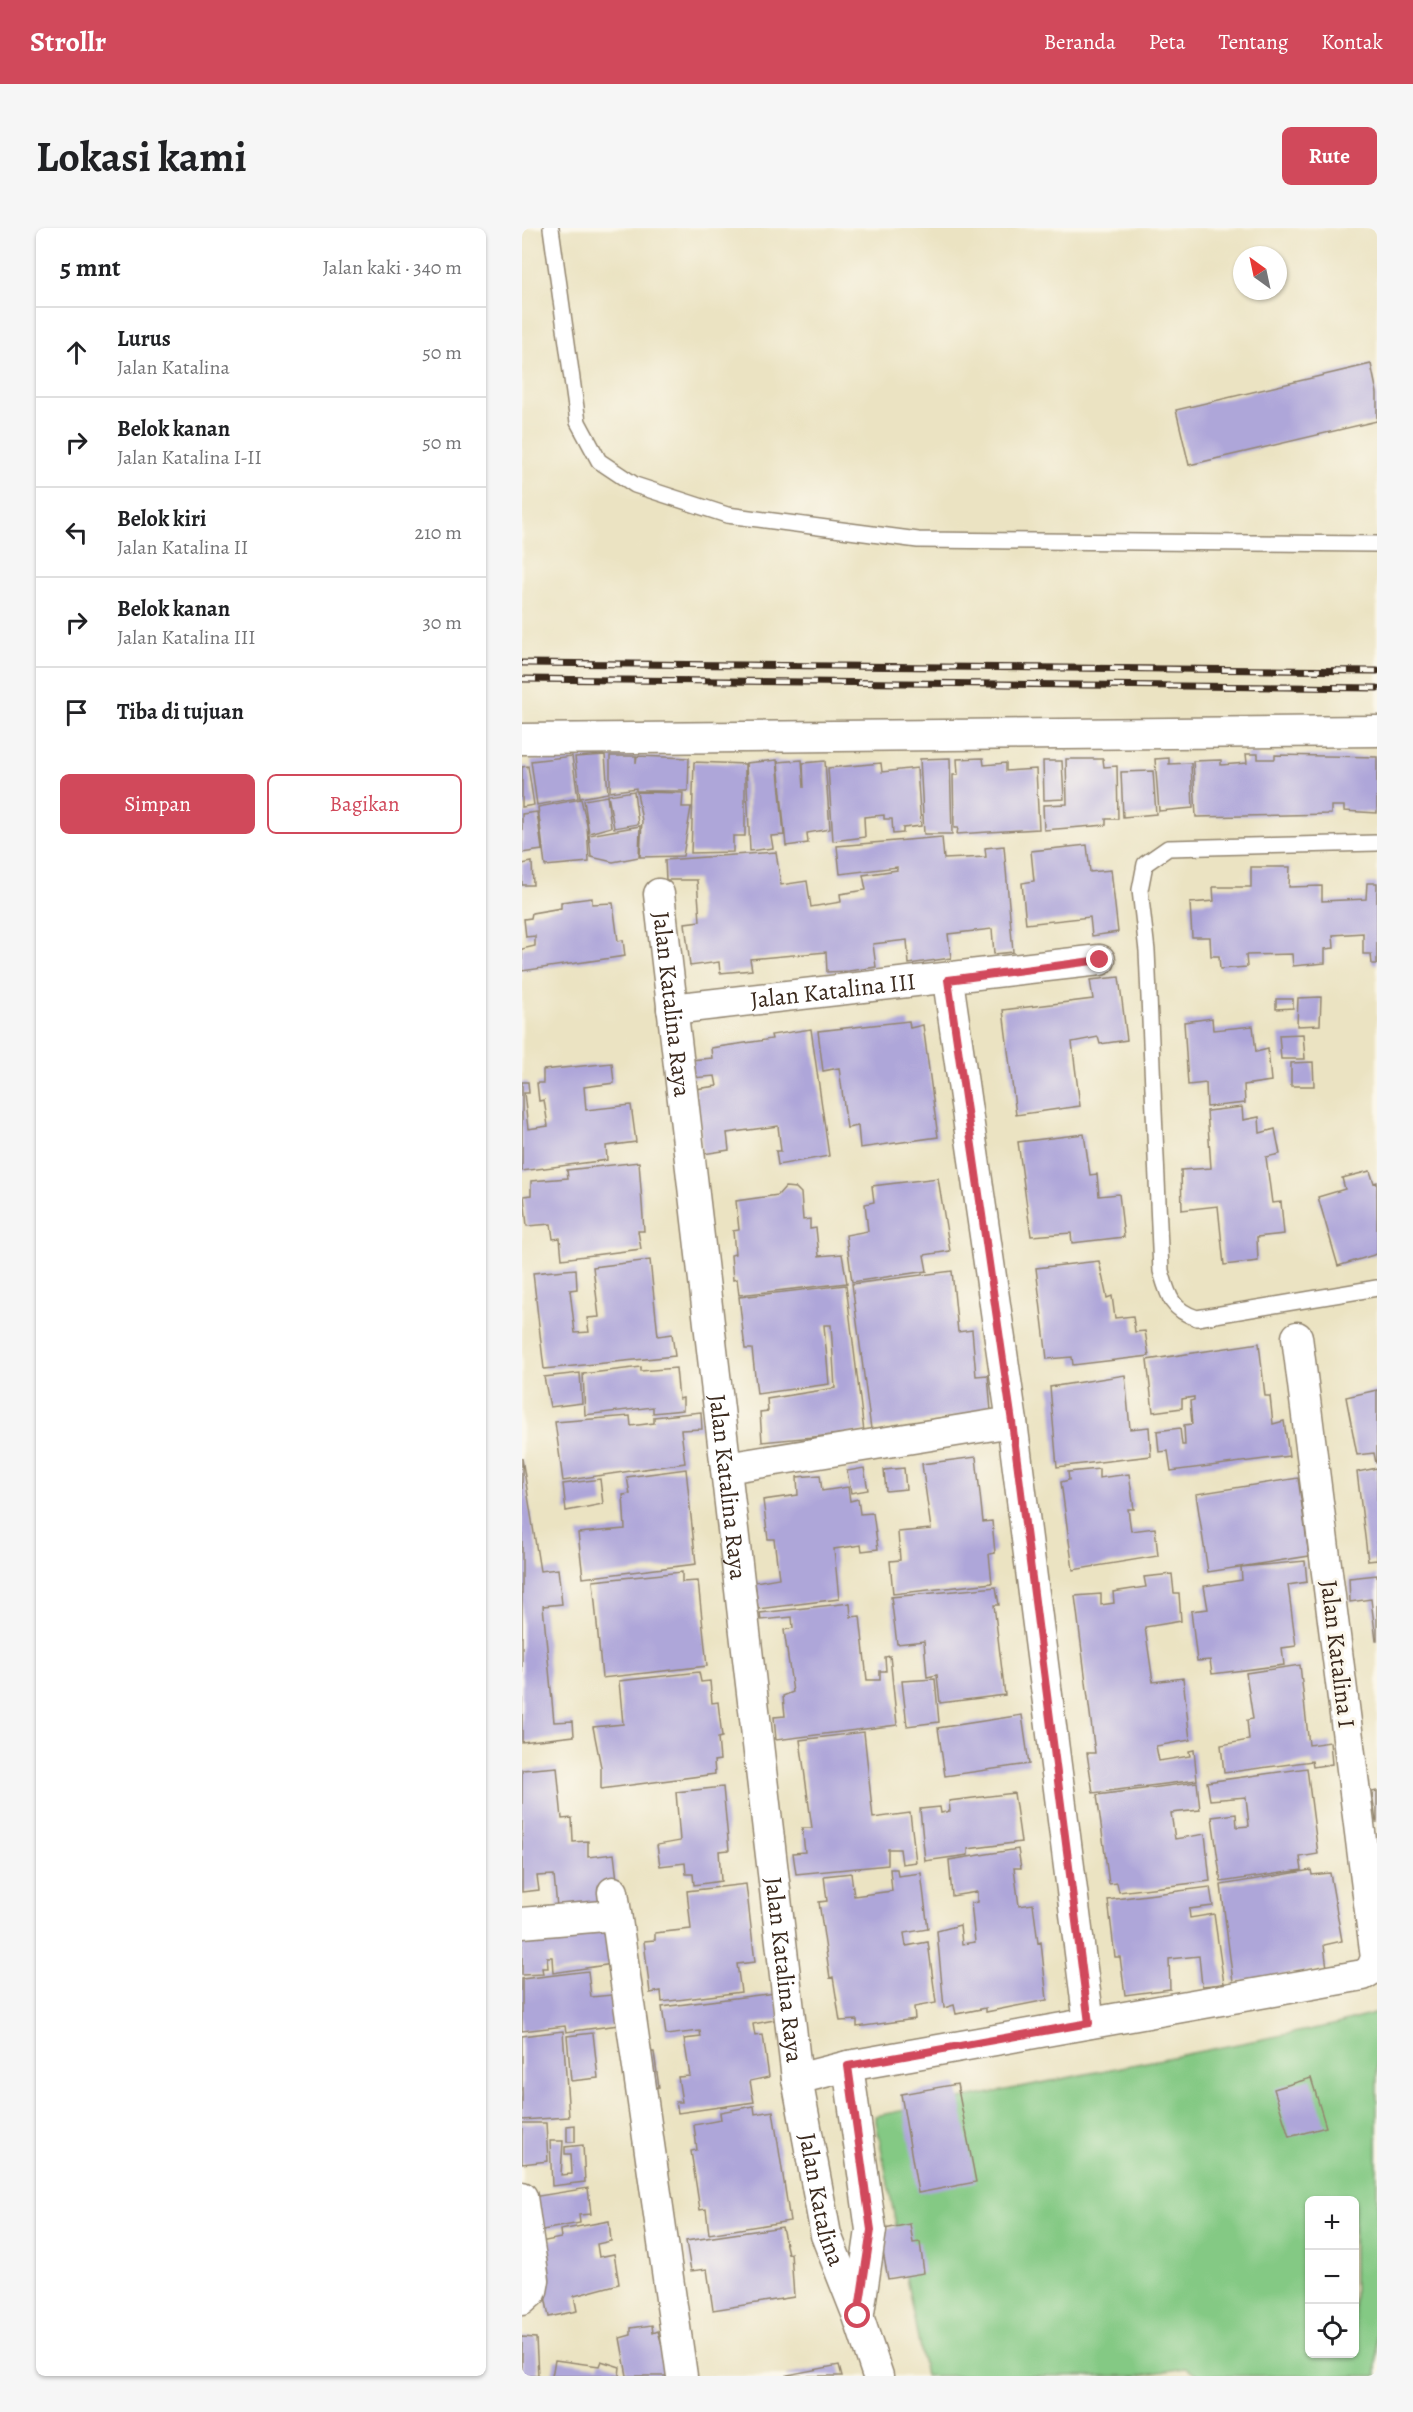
<!DOCTYPE html>
<html lang="id">
<head>
<meta charset="utf-8">
<style>
  :root { --surface:#fff; --page:#f6f6f6; --text:#202124; --muted:#757577; --line:#e0e0e0; --accent:#d1495b }
  body { margin:0; font-family:Alegreya,serif; background:var(--page); color:var(--text) }
  .controls { position:absolute; right:18px; bottom:18px; display:grid; overflow:hidden; border-radius:9px; box-shadow:0 2px 4px #0004 }
  .controls button { width:54px; height:54px; display:grid; place-items:center; padding:0; border:0; border-bottom:2px solid var(--line); background:var(--surface); color:var(--text); font:30px sans-serif }
  .compass { position:absolute; left:711px; top:18px; width:54px; height:54px; border-radius:50%; background:var(--surface); box-shadow:0 2px 4px #0004; rotate:327deg }
  .stop { position:absolute; width:18px; height:18px; margin:-14px; border:4px solid #d1495b; border-radius:50%; background:#fff }
  .stop.end { background:#d1495b; border-color:#fff; box-shadow:0 2px 6px #0008 }
  .list { margin:0; padding:0; list-style:none }
  h2 { display:flex; justify-content:space-between; align-items:center; height:78px; margin:0; padding:0 24px; font-size:26px }
  h2 small { font-size:20px; font-weight:400; color:var(--muted) }
  .list li { display:grid; grid-template-columns:39px 1fr auto; gap:18px; align-items:center; box-sizing:border-box; height:90px; padding:0 24px; border-top:2px solid var(--line) }
  .list b { display:block; font-size:22px; white-space:nowrap }
  .list p { margin:0; font-size:20px; white-space:nowrap; color:var(--muted) }
  .list em { font-size:20px; font-style:normal; color:var(--muted) }
  .actions { display:flex; gap:12px; padding:18px 24px }
  .actions a { flex:1; padding:14px 0; border:2px solid var(--accent); border-radius:9px; text-align:center; font-size:21px; color:var(--accent) }
  .actions .main { background:var(--accent); color:#fff }
  .icon { flex:none; width:33px; height:33px; fill:none; stroke:currentColor; stroke-width:2; stroke-linecap:round; stroke-linejoin:round }
  .map { position:relative; flex:none; width:855px; height:2148px; overflow:hidden; border-radius:9px }
  header { display:flex; align-items:center; gap:36px; box-sizing:border-box; height:84px; padding:0 30px; background:var(--accent); color:#fff }
  header strong { font-size:28px }
  nav { display:flex; gap:33px; margin-inline-start:auto; font-size:21px }
  .intro { display:flex; align-items:center; justify-content:space-between; box-sizing:border-box; height:144px; padding:0 36px }
  h1 { margin:0; font-size:42px }
  .button { padding:15px 27px; border-radius:9px; background:var(--accent); color:#fff; font-size:21px; font-weight:700 }
  main { display:flex; gap:36px; padding:0 36px }
  aside { flex:1; background:var(--surface); border-radius:9px; box-shadow:0 2px 4px #0004 }
  .map>svg:first-child { display:block }
  .green { fill:#84c984; stroke:#607a51; stroke-width:1.5; fill-rule:evenodd }
  .building { fill:#aea6d9 }
  .lines { fill:none; stroke-linecap:round; stroke-linejoin:round }
  .service-casing { stroke:#938670; stroke-width:18 }
  .minor-casing { stroke:#938670; stroke-width:33 }
  .service { stroke:#fff; stroke-width:15 }
  .minor { stroke:#fff; stroke-width:30 }
  .rail-casing { stroke:#3b2a1e; stroke-width:7 }
  .rail { stroke:#fbf7ec; stroke-width:4.5; stroke-dasharray:14; stroke-linecap:butt }
  .route { stroke:#d1495b; stroke-width:8 }
  .labels { text-anchor:middle; stroke-width:6; stroke-linejoin:round; paint-order:stroke }
  .street-label { font-size:24px; fill:#3b2a1e; stroke:#fbf7ec }
</style>
</head>
<body>
<header>
<strong>Strollr</strong>
<nav><a>Beranda</a><a>Peta</a><a>Tentang</a><a>Kontak</a></nav>
</header>
<div class="intro"><h1>Lokasi kami</h1><a class="button">Rute</a></div>
<main>
<aside>
<h2>5 mnt<small>Jalan kaki · 340 m</small></h2>
<ul class="list">
<li><svg class="icon" aria-label="ahead" viewBox="0 0 24 24"><path d="M12 20V5M6 11l6-6 6 6"/></svg><div><b>Lurus</b><p>Jalan Katalina</p></div><em>50 m</em></li>
<li><svg class="icon" aria-label="right" viewBox="0 0 24 24"><path d="M7 20v-9h11M14 6l5 5-5 5"/></svg><div><b>Belok kanan</b><p>Jalan Katalina I-II</p></div><em>50 m</em></li>
<li><svg class="icon" aria-label="left" viewBox="0 0 24 24"><path d="M17 20v-9H6M10 6l-5 5 5 5"/></svg><div><b>Belok kiri</b><p>Jalan Katalina II</p></div><em>210 m</em></li>
<li><svg class="icon" aria-label="right" viewBox="0 0 24 24"><path d="M7 20v-9h11M14 6l5 5-5 5"/></svg><div><b>Belok kanan</b><p>Jalan Katalina III</p></div><em>30 m</em></li>
<li><svg class="icon" aria-label="arrive" viewBox="0 0 24 24"><path d="M6 21V4h12l-3 4 3 4H6"/></svg><div><b>Tiba di tujuan</b></div></li>
</ul>
<div class="actions"><a class="main">Simpan</a><a>Bagikan</a></div>
</aside>
<div class="map">
<svg width="855" height="2148" viewBox="0 0 855 2148">
  <rect width="100%" height="100%" fill="#fbf7ec"/>
  <filter id="ink" filterUnits="userSpaceOnUse"><feTurbulence type="fractalNoise" baseFrequency=".0167" numOctaves="2"/><feDisplacementMap in="SourceGraphic" scale="12" xChannelSelector="R" yChannelSelector="G"/><feConvolveMatrix kernelMatrix="1 2 1 2 8 2 1 2 1" color-interpolation-filters="sRGB"/></filter>
  <filter id="wash" filterUnits="userSpaceOnUse"><feTurbulence type="fractalNoise" baseFrequency=".008" numOctaves="4" result="noise"/><feDisplacementMap in="SourceGraphic" scale="24" xChannelSelector="R" yChannelSelector="G"/><feGaussianBlur stdDeviation="1.35" result="paint"/><feColorMatrix in="noise" values="0 0 0 0 0 0 0 0 0 0 0 0 0 0 0 0 0 1.4 0 .05"/><feComposite in="paint" operator="in"/></filter>
  <g filter="url(#wash)">
    <rect width="100%" height="100%" fill="#ebe3c2"/>
    <path class="green" d="M855,1785V2148H676L664,2140L614,2148H403L353,1888L811,1797ZM788,1972H832V2126H788Z"/>
    <g id="blocks">
      <path class="building" d="M849,136L855,165V193L667,237L654,182Z
        M724,526H736V531H753V527L855,529V585L822,583V578H809V586L674,589L671,533L699,532V537L725,535Z
        M83,527L86,565L58,570L53,529Z
        M50,528L56,570L15,577L9,533Z
        M88,528H114V535L115,528L167,530L166,563H114V560L88,564Z
        M428,530L430,606H402L398,531Z
        M461,530L462,537L484,535V543L514,541L517,601L435,606L436,600H432L431,547H436L435,531Z
        M647,530V536L669,535L671,580L637,583L633,531Z
        M544,531H581L582,539L595,538L596,591H584V597L522,602L521,577L545,576Z
        M255,532L262,607L249,608L251,620L228,623L224,535Z
        M280,532L282,560L281,535L303,533L308,601L285,605L286,615L264,618L256,534Z
        M521,533H540L542,571L522,572Z
        M172,534L223,536V608H211V624L169,625Z
        M359,535L360,544L395,540L399,598L381,600V605L371,606L370,591H362V587L342,589L343,609L311,613L306,540Z
        M6,538L12,577L0,579V539Z
        M631,543L634,586L601,589L599,544Z
        M112,563L116,596L92,600L86,567Z
        M115,564L161,565L160,579H169L161,628L118,629L120,593Z
        M85,568L89,599L67,605L62,572Z
        M59,571L65,597L67,634L23,638L16,579Z
        M15,584L20,622L0,625V586Z
        M118,598L117,629L91,634L69,629L67,607Z
        M420,609L422,631L464,629L463,620L482,618L491,724L472,726L470,701L426,706L429,730L387,736L385,712L351,716L354,739L327,743L305,744L304,724L228,731L230,742L198,745L197,734L168,738L163,695L178,693L175,652H144L143,632L254,624L259,657L285,653L289,679L319,674L318,666L344,662L341,647L375,642V639L318,646L315,618Z
        M565,617L568,644L589,642L596,704L570,708L568,689L504,696L500,655L512,653L509,623Z
        M10,634L11,657H0V636Z
        M729,639H768L767,659L800,658V673L844,671L845,655H855V736H850L849,726H841V705L811,707L812,720L803,721V735L771,738L770,726L724,727L725,739L698,741L697,728H689L688,709H670L668,675L692,673L691,659H729Z
        M70,670V676L91,675L96,713L101,712L103,728L0,743V721L13,718V708L4,709L2,691L9,690L10,685L39,680V674Z
        M597,749L605,812L578,816L576,809L550,814L558,878L494,887L481,782L571,771L568,752Z
        M799,769L798,797L775,798L776,770Z
        M754,771H771V780L754,781Z
        M690,790L691,802L731,798L734,824L746,821L749,853L722,857L723,875L685,879L684,855L666,857L662,794Z
        M387,793L388,800L401,797L416,909L338,920L336,898L325,900L317,840L301,843L296,803Z
        M289,801L307,928L256,937L254,923H259L256,898L205,905L207,922L181,926L173,861L195,858L193,848L170,850L168,832L190,830L189,820L250,811L249,807Z
        M781,806L783,831H759L757,807Z
        M791,834L792,858H769V835Z
        M90,835L92,855L62,859L64,882L109,877L114,914L84,918L85,932L0,943V854H6L7,865H2L6,901L26,898L22,872L17,873L15,855H21V842Z
        M720,879L721,892L737,889L738,905L753,901L758,926L744,929L750,975L759,974L762,1006L735,1009L736,1033L702,1037L696,978L660,982L659,942L689,940L685,883Z
        M562,906L568,947L575,946L577,968L597,966L602,1009L550,1015L549,1005L509,1008L496,914Z
        M117,934L122,1003H116L119,1021L40,1031L38,1010L31,1011L29,996L5,998L2,968L9,967V953L46,950L45,942Z
        M848,943L852,955L855,954V1026L816,1038L796,969L823,961L820,950Z
        M416,950L428,1023L402,1027L405,1043L330,1054L324,1007L346,1003L343,976L352,974L350,958Z
        M263,959L274,960L279,965L281,992L288,991V1001L294,1000L297,1028L320,1026L325,1055L217,1067L215,1051L211,1052L209,1027L213,1026L211,1003L217,1002L214,973L256,967Z
        M128,1032L136,1108L150,1106L153,1128L22,1141L11,1045L54,1041L55,1061L48,1062L53,1105L67,1104L65,1090L77,1089L71,1039Z
        M577,1033L585,1070L590,1068L593,1090L611,1088L613,1104L623,1103L627,1128L551,1137L550,1129L525,1131L514,1040Z
        M430,1043L436,1104L450,1102L454,1148L466,1147L469,1183L349,1201L330,1056Z
        M324,1057L342,1204L240,1214L238,1184L246,1183L245,1171L313,1160L309,1097H302L307,1156L235,1166L230,1121H223L217,1069Z
        M737,1115L743,1168H748L751,1196L762,1193L767,1228L649,1243L646,1223L637,1224L635,1203L658,1200L660,1217H663L662,1197L670,1196L668,1173L672,1172V1169L660,1171V1180L631,1184L625,1132Z
        M119,1139V1143L154,1140L157,1171L161,1170V1182L131,1185V1179L63,1187L61,1146Z
        M58,1145L60,1175L28,1179L22,1149Z
        M603,1147L608,1201L627,1199L629,1228L535,1239L528,1159Z
        M855,1162V1235H854L852,1225L835,1227L824,1169Z
        M179,1184L180,1201L159,1202L163,1235L41,1253L33,1194L108,1188L109,1198L132,1195V1189Z
        M454,1229L461,1294L470,1293L473,1325L467,1326L470,1355L371,1366L368,1333L378,1332L376,1304L409,1301L400,1236Z
        M0,1230L18,1343L36,1341L40,1376L21,1378L32,1494L51,1493L52,1508L0,1514Z
        M342,1240L346,1262L329,1265L325,1243Z
        M382,1240L384,1261L364,1263L362,1242Z
        M855,1240V1332L846,1333L835,1244Z
        M164,1241L174,1336L61,1350L56,1305L103,1301L101,1267L108,1266L105,1249Z
        M577,1241V1250L607,1246L612,1281H606L609,1303L633,1300L636,1328L551,1342L539,1254L547,1252L546,1244Z
        M298,1247L300,1263L326,1259L328,1273L336,1271L338,1286L351,1285L356,1321L340,1323L339,1317L312,1321L317,1371L236,1381L233,1354L257,1350L252,1311H246L241,1272L276,1267L275,1249Z
        M776,1250L787,1328L686,1344L674,1266Z
        M78,1251L81,1276L44,1283L41,1256Z
        M783,1333L785,1354L766,1357L774,1418L760,1420L762,1437L690,1446L688,1432L675,1433L669,1383L686,1381L682,1358L720,1352L719,1339Z
        M160,1344V1354L176,1353L185,1438L80,1450L71,1353Z
        M650,1346L652,1365H657L659,1393L623,1399L631,1454L661,1450L668,1512L634,1518L637,1533L668,1528L667,1523L672,1522L675,1552L571,1565L565,1525H573L553,1368L579,1366V1377L592,1375L591,1364L624,1359L622,1349Z
        M855,1347V1413H854L849,1371L828,1374L827,1350Z
        M474,1359L477,1377H472L483,1467L418,1475L415,1447L405,1449L402,1413L375,1416L369,1369Z
        M328,1375L329,1389L338,1388L345,1452H358V1443H364L363,1429L368,1428L375,1497L254,1512L252,1489L263,1488L261,1468L271,1464L262,1402L271,1400L270,1389L239,1392L238,1385Z
        M778,1437L787,1517L808,1514L810,1536L791,1539L790,1533L702,1545L699,1517L727,1512L725,1492L731,1491L724,1445Z
        M177,1444L179,1454L188,1453L190,1475L196,1474L200,1509L196,1510L198,1532L192,1533L193,1546L79,1561V1539L71,1499L101,1496L97,1453Z
        M413,1451L417,1494L385,1498L380,1453Z
        M500,1487L507,1536L423,1548L416,1500Z
        M342,1504L351,1590L388,1585L394,1634L380,1636L378,1621H366V1637L274,1646L271,1625L283,1624L280,1600H290L278,1512Z
        M35,1539L40,1591L50,1590L51,1614L66,1613V1629L92,1626L96,1661L92,1686L36,1690L32,1647L15,1648L17,1662L0,1664V1542Z
        M785,1540L796,1626L778,1629L780,1642L699,1654L690,1589L714,1586L715,1599L727,1598L724,1569L688,1572L685,1554Z
        M675,1554L678,1582L649,1585L653,1611L683,1606L688,1653L597,1664L595,1655L587,1656L575,1567Z
        M201,1559L207,1622L197,1623L199,1653L172,1657L171,1646H164L163,1635L138,1638L135,1617L158,1613L154,1564Z
        M855,1563V1594H854L850,1564Z
        M492,1565L499,1614L446,1621V1627L403,1633L398,1581L418,1579L419,1585L428,1583L427,1573Z
        M496,1621L499,1640H492L497,1678L511,1676L516,1715L519,1714L525,1772L464,1784V1780L434,1786L432,1777L422,1780L415,1703L438,1697L440,1716L453,1714L449,1675L455,1674V1664L430,1668L427,1632Z
        M368,1641H375L376,1648L399,1645L406,1701L382,1705L384,1718L406,1714L414,1775L392,1779L393,1791L335,1799V1792L318,1793L311,1749L308,1750L297,1674L305,1673L302,1648L329,1645L332,1668L370,1663Z
        M789,1642L790,1647L808,1645L820,1713L802,1717L805,1740L711,1754L699,1657Z
        M224,1656L233,1734L215,1736L219,1764L140,1774L139,1763L128,1765L122,1713L133,1712V1705L169,1701L165,1663Z
        M688,1659L691,1678L667,1681L668,1690L692,1686L702,1756L680,1758L677,1728L647,1731L648,1761L603,1767L598,1729H593L586,1672Z
        M86,1689L90,1736L31,1745L30,1729H25L26,1740H20L21,1746L0,1747V1703Z
        M66,1743L69,1769L101,1766L104,1796L44,1804L43,1798L0,1803V1751Z
        M254,1765L258,1791L231,1796L233,1808L241,1807L247,1849L228,1853L232,1874L156,1885L154,1874H160L156,1849L168,1848L162,1811L179,1809L178,1803L144,1807L140,1779Z
        M41,1803L47,1889L0,1892V1808Z
        M71,1805L76,1850L49,1853L45,1808Z
        M125,1824H132L137,1859L129,1860Z
        M789,1850L804,1899L767,1909L752,1861Z
        M435,1856L454,1954L396,1965L379,1866Z
        M232,1878L233,1886L251,1883L268,1993L187,2006L184,1981L178,1982L169,1923L175,1922L172,1897L199,1892L198,1884Z
        M0,1895H24L26,1933L0,1936Z
        M53,1897V1914H45V1898Z
        M28,1913H41L39,1947L50,1946L49,1926H43V1919L61,1917L63,1954L30,1958Z
        M66,1960L69,1986L57,1987L58,1995L10,2004L4,1970Z
        M87,1993L89,2013L75,2016L77,2029L92,2026L97,2056L52,2068L55,2083L27,2089L13,2015L39,2010L38,2002Z
        M388,1996L391,2015L398,2014L402,2045L366,2051L357,2002Z
        M260,1999L266,2026L269,2025L272,2069L191,2082L185,2041L169,2043L164,2013Z
        M130,2097L131,2105L136,2103L149,2148H105L98,2110L109,2107V2100Z
        M0,2109L14,2110L16,2148H0Z
        M33,2132L77,2138L79,2133L98,2139L97,2148H30Z
        M317,2137L320,2148H265V2147Z"/>
    </g>
  </g>
  <g filter="url(#ink)">
    <use href="#blocks" fill-opacity="0" stroke="#938670" stroke-width="1.5"/>
    <g class="lines">
      <defs>
        <path id="service" d="M29,0L56,194L77,233L113,257L205,287L396,312L855,316
          M855,615L646,620L623,636L618,662L625,723L639,1043C646,1067 649,1082 675,1090L855,1060"/>
        <g id="minor">
          <path d="M0,511L855,503"/>
          <path id="s1" d="M137,666L275,1851L304,2007L336,2088L356,2148"/>
          <path d="M426,752L490,1194L567,1795"/>
          <path id="s2" d="M150,781L578,732"/>
          <path d="M204,1240L490,1194"/>
          <path d="M91,1664L160,2148"/>
          <path d="M0,1695L94,1687"/>
          <path d="M326,1838L349,2002L337,2085"/>
          <path d="M275,1851L326,1838L841,1747L849,1742L854,1730L775,1109"/>
          <path d="M0,1969L12,2052L10,2063L0,2072"/>
        </g>
      </defs>
      <use href="#service" class="service-casing"/>
      <use href="#minor" class="minor-casing"/>
      <use href="#service" class="service"/>
      <use href="#minor" class="minor"/>
      <defs>
        <path id="rail" d="M0,435L855,443
          M0,451L855,460"/>
      </defs>
      <use href="#rail" class="rail-casing"/>
      <use href="#rail" class="rail"/>
    </g>
  </g>
  <g class="lines" filter="url(#ink)">
    <path class="route" d="M336,2088L349,2002L326,1838L567,1795L490,1194L426,752L578,732"/>
  </g>
  <g class="labels">
    <g class="street-label">
      <text dy="8" stroke="none"><textPath href="#s2" startOffset="162">Jalan Katalina III</textPath></text>
      <text dy="8" stroke="none"><textPath href="#s1" startOffset="111">Jalan Katalina Raya</textPath></text>
      <text dy="8" stroke="none"><textPath href="#s1" startOffset="597">Jalan Katalina Raya</textPath></text>
      <text transform="translate(816 1426) rotate(83)" y="8">Jalan Katalina I</text>
      <text dy="8" stroke="none"><textPath href="#s1" startOffset="1083">Jalan Katalina Raya</textPath></text>
      <text dy="8" stroke="none"><textPath href="#s1" startOffset="1316">Jalan Katalina</textPath></text>
    </g>
  </g>
</svg>
<div class="controls">
<button>+</button>
<button>−</button>
<button><svg class="icon" aria-label="locate" viewBox="0 0 24 24"><circle cx="12" cy="12" r="6"/><path d="M12 2v4M12 18v4M2 12h4M18 12h4"/></svg></button>
</div>
<svg class="compass" viewBox="-18 -18 36 36"><path d="M0-13l5 13h-10z" fill="#e53935"/><path d="M0 13l5-13h-10z" fill="#757577"/></svg>
<div class="stop" style="left:336px;top:2088px"></div>
<div class="stop end" style="left:578px;top:732px"></div>
</div>
</main>
</body>
</html>
